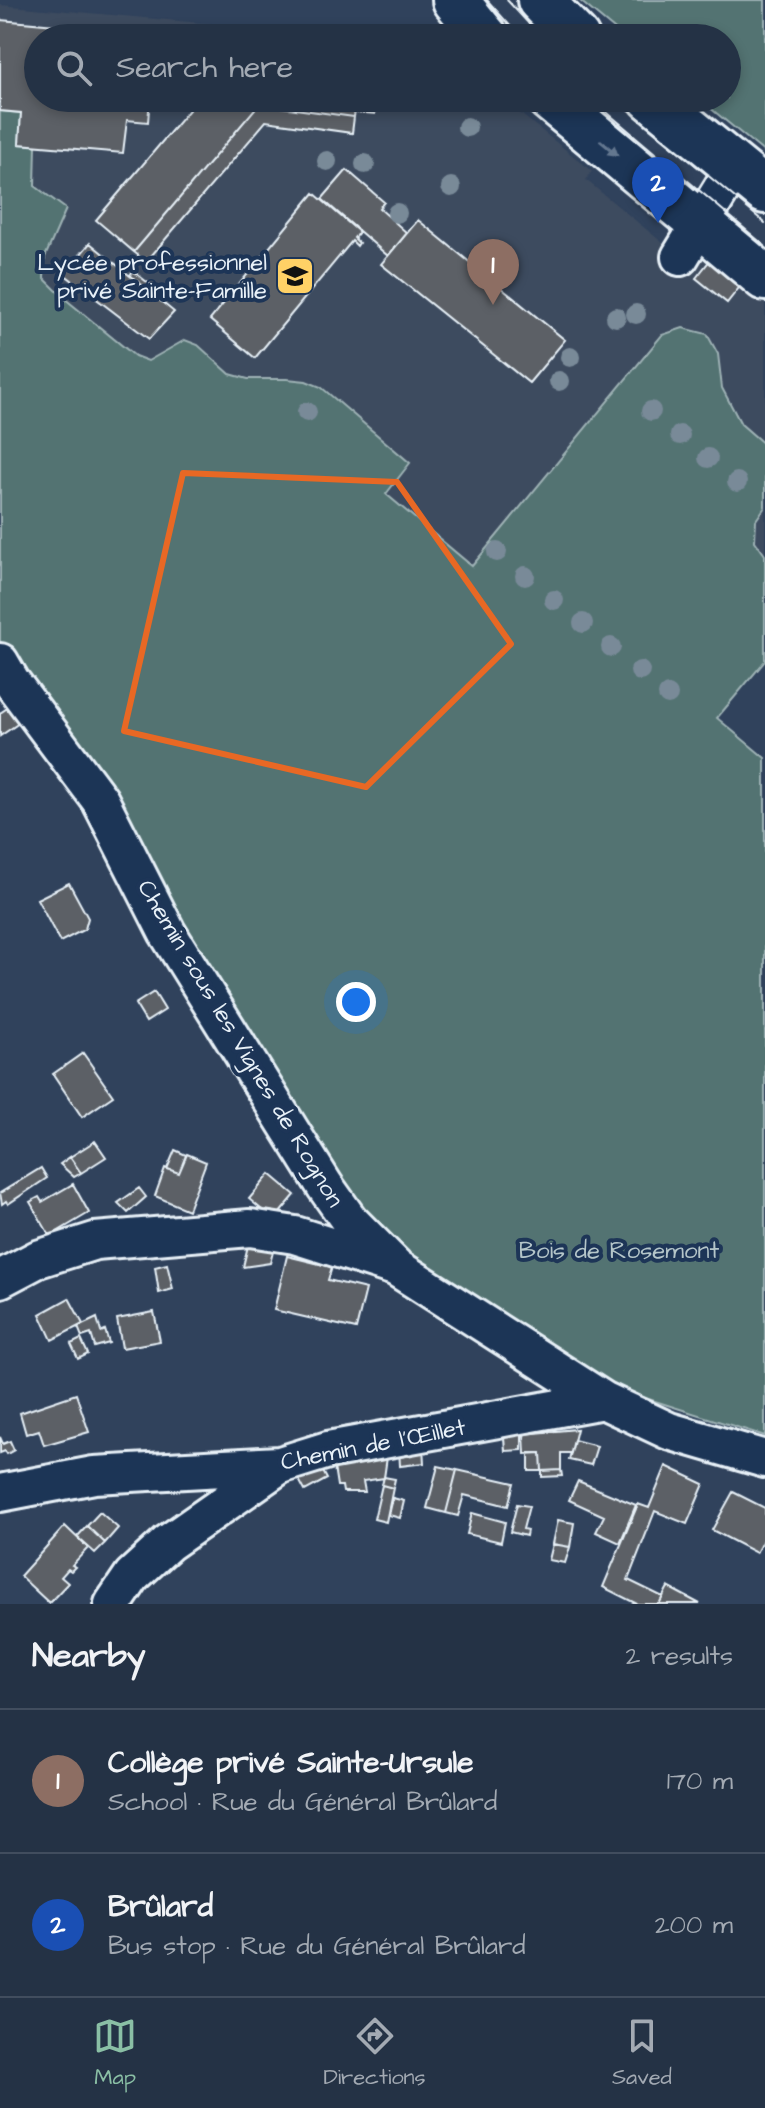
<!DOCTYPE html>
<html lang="en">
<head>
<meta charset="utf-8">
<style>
  :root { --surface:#243245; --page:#2c3a4c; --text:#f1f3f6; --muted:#a3aab3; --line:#414d5e; --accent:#8abfa5 }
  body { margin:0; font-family:"Architects Daughter",sans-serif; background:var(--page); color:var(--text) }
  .you { position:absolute; left:356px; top:1002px; width:28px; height:28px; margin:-20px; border:6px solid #fff; border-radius:50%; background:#1a73e8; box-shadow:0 0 0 12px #1a73e833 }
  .badge { display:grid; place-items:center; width:52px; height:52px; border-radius:50%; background:var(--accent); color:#fff; font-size:26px; font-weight:700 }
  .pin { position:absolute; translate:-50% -66px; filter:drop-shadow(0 2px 4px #0008) }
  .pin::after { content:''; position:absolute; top:42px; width:28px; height:24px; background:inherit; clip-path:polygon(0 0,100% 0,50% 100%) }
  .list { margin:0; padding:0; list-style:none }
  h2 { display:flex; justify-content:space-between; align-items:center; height:104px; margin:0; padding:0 32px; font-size:34px }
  h2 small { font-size:26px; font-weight:400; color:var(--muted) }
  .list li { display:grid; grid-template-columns:52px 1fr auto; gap:24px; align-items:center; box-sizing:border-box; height:144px; padding:0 32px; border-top:2px solid var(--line) }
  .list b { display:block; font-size:30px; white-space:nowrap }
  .list p { margin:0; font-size:26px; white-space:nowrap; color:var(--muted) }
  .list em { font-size:26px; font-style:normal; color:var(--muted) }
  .icon { flex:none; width:44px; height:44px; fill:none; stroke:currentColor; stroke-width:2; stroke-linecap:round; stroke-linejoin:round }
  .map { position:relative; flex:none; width:765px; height:1604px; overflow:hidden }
  .search { position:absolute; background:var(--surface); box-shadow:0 4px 12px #0003; left:24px; right:24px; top:24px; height:88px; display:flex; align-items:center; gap:20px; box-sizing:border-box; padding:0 28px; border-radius:44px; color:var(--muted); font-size:30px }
  .sheet { height:392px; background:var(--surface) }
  nav { display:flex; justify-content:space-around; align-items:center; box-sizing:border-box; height:112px; border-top:2px solid var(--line); background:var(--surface); font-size:22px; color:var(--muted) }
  nav a { display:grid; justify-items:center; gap:4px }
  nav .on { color:var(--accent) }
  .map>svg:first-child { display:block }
  .built { fill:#3d4b5f }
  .green { fill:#537372; stroke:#9eb2b5; stroke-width:2 }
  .building { fill:#5b6066; stroke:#e8f1f8; stroke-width:2 }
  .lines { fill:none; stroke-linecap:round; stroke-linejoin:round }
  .minor-casing { stroke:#e8f1f8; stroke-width:42 }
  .major-casing { stroke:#e8f1f8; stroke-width:50 }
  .minor { stroke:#1d3557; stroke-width:36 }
  .major { stroke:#1d3557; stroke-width:44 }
  .tram { stroke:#e8f1f8; stroke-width:2 }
  .tree { fill:#798a98 }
  .oneway { fill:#64778f }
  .marked { fill:none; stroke:#e86824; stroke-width:6; stroke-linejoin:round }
  .labels { text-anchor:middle; stroke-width:8; stroke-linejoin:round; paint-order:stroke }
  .poi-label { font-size:24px; fill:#e8f1f8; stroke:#1d3557; text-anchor:end }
  .street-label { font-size:24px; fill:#e8f1f8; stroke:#1d3557 }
  .park-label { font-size:24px; fill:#b4c5c9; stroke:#1d3557 }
</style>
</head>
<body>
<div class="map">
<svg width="765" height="1604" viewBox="0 0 765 1604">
  <rect width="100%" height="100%" fill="#30425c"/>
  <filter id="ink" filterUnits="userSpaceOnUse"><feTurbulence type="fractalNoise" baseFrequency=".0125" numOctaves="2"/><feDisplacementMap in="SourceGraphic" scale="16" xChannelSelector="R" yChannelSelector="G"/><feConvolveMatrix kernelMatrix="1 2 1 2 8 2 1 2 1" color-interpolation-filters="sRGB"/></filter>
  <g filter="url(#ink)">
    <path class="built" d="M0,5L369,38H38V98H501L592,171L586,180L691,266L703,253L765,303V445L741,424L722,388L718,354L662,335L473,566L385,494L410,464L287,379H248L230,374L198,345L163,354L148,361L135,356L64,298L44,278L45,257L65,209L35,186L36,146L19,144L20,113L0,111Z
      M765,507V555L755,541L756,520Z"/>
    <path class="green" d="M579,0H765V153L698,98H727V38H625Z
      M0,111L21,113L19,144L36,145L35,186L66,209L45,257L44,278L64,298L135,356L148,361L185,340L198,345L230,374L248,379H287L306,381L321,387L410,463L386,494L472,566L662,335L683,328L707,334L718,354L722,388L741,424L765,445V507L756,520L755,541L765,555V661L717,718L765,758V1436L639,1396L544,1354L421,1274L333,1179L162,899L124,806L22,677L0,641Z"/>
    <path class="building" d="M0,20L156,34L155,38H38V98H150L148,122L127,120L123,153L19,144L21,113L0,111Z
      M199,98H357L354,117L259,104L134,252L96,220Z
      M357,98H377L375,114L355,112Z
      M259,104L354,117L352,133L266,121L146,262L134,252Z
      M347,170L384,202L379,208L407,233L388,256L322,199Z
      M314,193L359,232L354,238L359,243L357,246L352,241L255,358L210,320Z
      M418,220L565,340L529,383L381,264Z
      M90,243L174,312L149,339L64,274Z
      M711,259L742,284L727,303L696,278Z
      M133,271L152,286L148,290L130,275Z
      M9,707L19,723L0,736V713Z
      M69,883L88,918L85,929L60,942L37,899Z
      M154,992L165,1010L146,1022L135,1004Z
      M83,1053L113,1096L82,1117L53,1074Z
      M95,1141L106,1157L81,1173L70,1157Z
      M175,1150L186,1155L179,1173L167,1169Z
      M187,1154L206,1162L188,1210L155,1196L165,1168L179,1173Z
      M70,1157L81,1173L74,1177L60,1164Z
      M41,1168L47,1178L8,1204L6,1201L2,1204L0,1193Z
      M270,1174L295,1195L274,1220L249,1199Z
      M73,1184L89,1213L50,1236L30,1202L39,1197L42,1202Z
      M139,1188L146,1197L128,1213L118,1203Z
      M249,1241L274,1248L270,1263L243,1267Z
      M287,1256L332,1267L328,1280L366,1289L356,1329L274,1310Z
      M167,1264L173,1289L159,1293L155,1267Z
      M69,1298L83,1324L52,1340L40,1314Z
      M154,1312L160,1341L122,1348L117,1319Z
      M97,1318L101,1332L105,1330L109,1343L95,1347L91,1334L82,1337L78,1327Z
      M81,1339L88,1354L78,1359L71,1344Z
      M76,1394L89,1432L44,1445L39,1430L26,1434L20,1413Z
      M577,1429L571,1453H561V1470L542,1471L541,1453L525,1454L524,1434Z
      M522,1434V1450L505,1451L504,1437Z
      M0,1437L3,1444L10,1441L14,1450L7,1454L5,1451L0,1453Z
      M574,1440L597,1446L591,1465L569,1460Z
      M423,1446L424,1463L400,1466L399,1448Z
      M529,1453H541L542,1471H529Z
      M387,1457L384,1478L363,1481L365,1492H343L342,1486H337L334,1467Z
      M319,1464L327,1479L305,1491L297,1476Z
      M438,1466L457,1470L446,1513L427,1508Z
      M666,1466L704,1484L687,1524L655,1511L628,1580L663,1597L659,1604H637L603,1587L638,1504L649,1508Z
      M457,1470L514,1483L508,1506L464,1495L458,1516L446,1513Z
      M561,1470L562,1476L542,1477V1471Z
      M384,1477L395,1479L393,1488L382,1485Z
      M578,1481L636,1505L620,1543L596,1532L604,1516L569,1500Z
      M382,1485L393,1488L386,1522L374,1519Z
      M733,1492L765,1508V1536L756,1553L712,1530Z
      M393,1498L404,1501L400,1518L389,1515Z
      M517,1504L529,1506L523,1529L527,1530L526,1536L510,1532Z
      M100,1512L118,1528L105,1543L87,1526Z
      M472,1513L505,1522L501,1542L467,1534Z
      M558,1520L574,1523L570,1547L553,1544Z
      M65,1526L88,1548L72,1565L75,1567L71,1571L68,1569L61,1577L68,1583L49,1603L20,1576Z
      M87,1526L105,1543L95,1553L77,1537Z
      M553,1544L570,1547L565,1563L549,1560Z
      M668,1587L700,1604H659Z"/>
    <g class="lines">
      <defs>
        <path id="minor" d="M680,257L735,167
          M0,662L11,681L100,800L167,932L325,1186L349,1220L397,1268L603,1400L669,1431L765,1459
          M0,1279L38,1259L95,1241L250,1228L295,1235L392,1266
          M0,1493L94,1475L280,1465L328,1450L603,1400
          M113,1604L132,1576L168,1543L280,1465"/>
        <path id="major" d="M455,0L486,38
          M540,0L577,38
          M549,98L765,278
          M651,98L765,191"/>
      </defs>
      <use href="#minor" class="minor-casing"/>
      <use href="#major" class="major-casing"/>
      <use href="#minor" class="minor"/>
      <use href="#major" class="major"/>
      <path class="tram" d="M487,0L521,38
        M507,0L542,38
        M590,98L765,246
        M615,98L765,223"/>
    </g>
    <g class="tree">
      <circle cx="467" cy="127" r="10"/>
      <circle cx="327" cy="161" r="10"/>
      <circle cx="365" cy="164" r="10"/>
      <circle cx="451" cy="187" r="10"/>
      <circle cx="397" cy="213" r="10"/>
      <circle cx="636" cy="314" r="10"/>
      <circle cx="616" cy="317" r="10"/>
      <circle cx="570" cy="357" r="10"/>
      <circle cx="559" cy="381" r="10"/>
      <circle cx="651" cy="411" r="10"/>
      <circle cx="307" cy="412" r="10"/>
      <circle cx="680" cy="435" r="10"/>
      <circle cx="708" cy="458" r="10"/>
      <circle cx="737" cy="482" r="10"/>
      <circle cx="497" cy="552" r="10"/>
      <circle cx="525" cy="576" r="10"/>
      <circle cx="554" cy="600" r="10"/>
      <circle cx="583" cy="623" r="10"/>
      <circle cx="611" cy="647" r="10"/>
      <circle cx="640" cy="671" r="10"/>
      <circle cx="668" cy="695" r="10"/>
    </g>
    <defs><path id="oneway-solid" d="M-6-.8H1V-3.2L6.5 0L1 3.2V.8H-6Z" transform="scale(2)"/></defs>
    <use class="oneway" href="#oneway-solid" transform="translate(609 148) rotate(40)"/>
  </g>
  <path class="marked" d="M183,473L397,482L511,644L366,787L124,731Z"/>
  <defs>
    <symbol id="school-square" viewBox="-11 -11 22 22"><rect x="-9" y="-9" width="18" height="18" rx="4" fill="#ffd166" stroke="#1d3557"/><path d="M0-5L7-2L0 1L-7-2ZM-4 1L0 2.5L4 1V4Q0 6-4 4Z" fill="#111"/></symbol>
  </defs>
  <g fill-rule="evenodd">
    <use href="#school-square" x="273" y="254" width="44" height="44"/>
  </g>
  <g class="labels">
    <g class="poi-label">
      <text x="267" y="270">Lycée professionnel<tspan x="267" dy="28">privé Sainte-Famille</tspan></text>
    </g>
    <g class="street-label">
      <text transform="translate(241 1043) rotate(59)" y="8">Chemin sous les Vignes de Rognon</text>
      <text transform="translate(373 1444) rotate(-11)" y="8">Chemin de l'Œillet</text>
    </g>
    <g class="park-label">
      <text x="619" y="1258">Bois de Rosemont</text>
    </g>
  </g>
</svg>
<div class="you"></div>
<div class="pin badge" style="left:493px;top:305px;background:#8d6e63">1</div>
<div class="pin badge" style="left:658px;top:223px;background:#1a4fb4">2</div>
<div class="search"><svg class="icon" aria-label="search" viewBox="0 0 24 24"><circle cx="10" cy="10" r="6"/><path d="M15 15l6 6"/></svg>Search here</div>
</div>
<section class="sheet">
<h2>Nearby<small>2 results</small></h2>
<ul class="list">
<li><span class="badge" style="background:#8d6e63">1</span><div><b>Collège privé Sainte-Ursule</b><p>School · Rue du Général Brûlard</p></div><em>170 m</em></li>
<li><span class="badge" style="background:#1a4fb4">2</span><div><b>Brûlard</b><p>Bus stop · Rue du Général Brûlard</p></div><em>200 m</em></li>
</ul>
</section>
<nav>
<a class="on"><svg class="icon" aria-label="map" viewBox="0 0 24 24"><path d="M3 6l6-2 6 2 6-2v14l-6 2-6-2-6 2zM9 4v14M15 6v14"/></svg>Map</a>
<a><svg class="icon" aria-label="directions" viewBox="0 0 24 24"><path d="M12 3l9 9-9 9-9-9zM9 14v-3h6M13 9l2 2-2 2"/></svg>Directions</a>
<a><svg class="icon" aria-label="saved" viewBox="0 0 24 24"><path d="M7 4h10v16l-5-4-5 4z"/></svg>Saved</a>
</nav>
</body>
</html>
